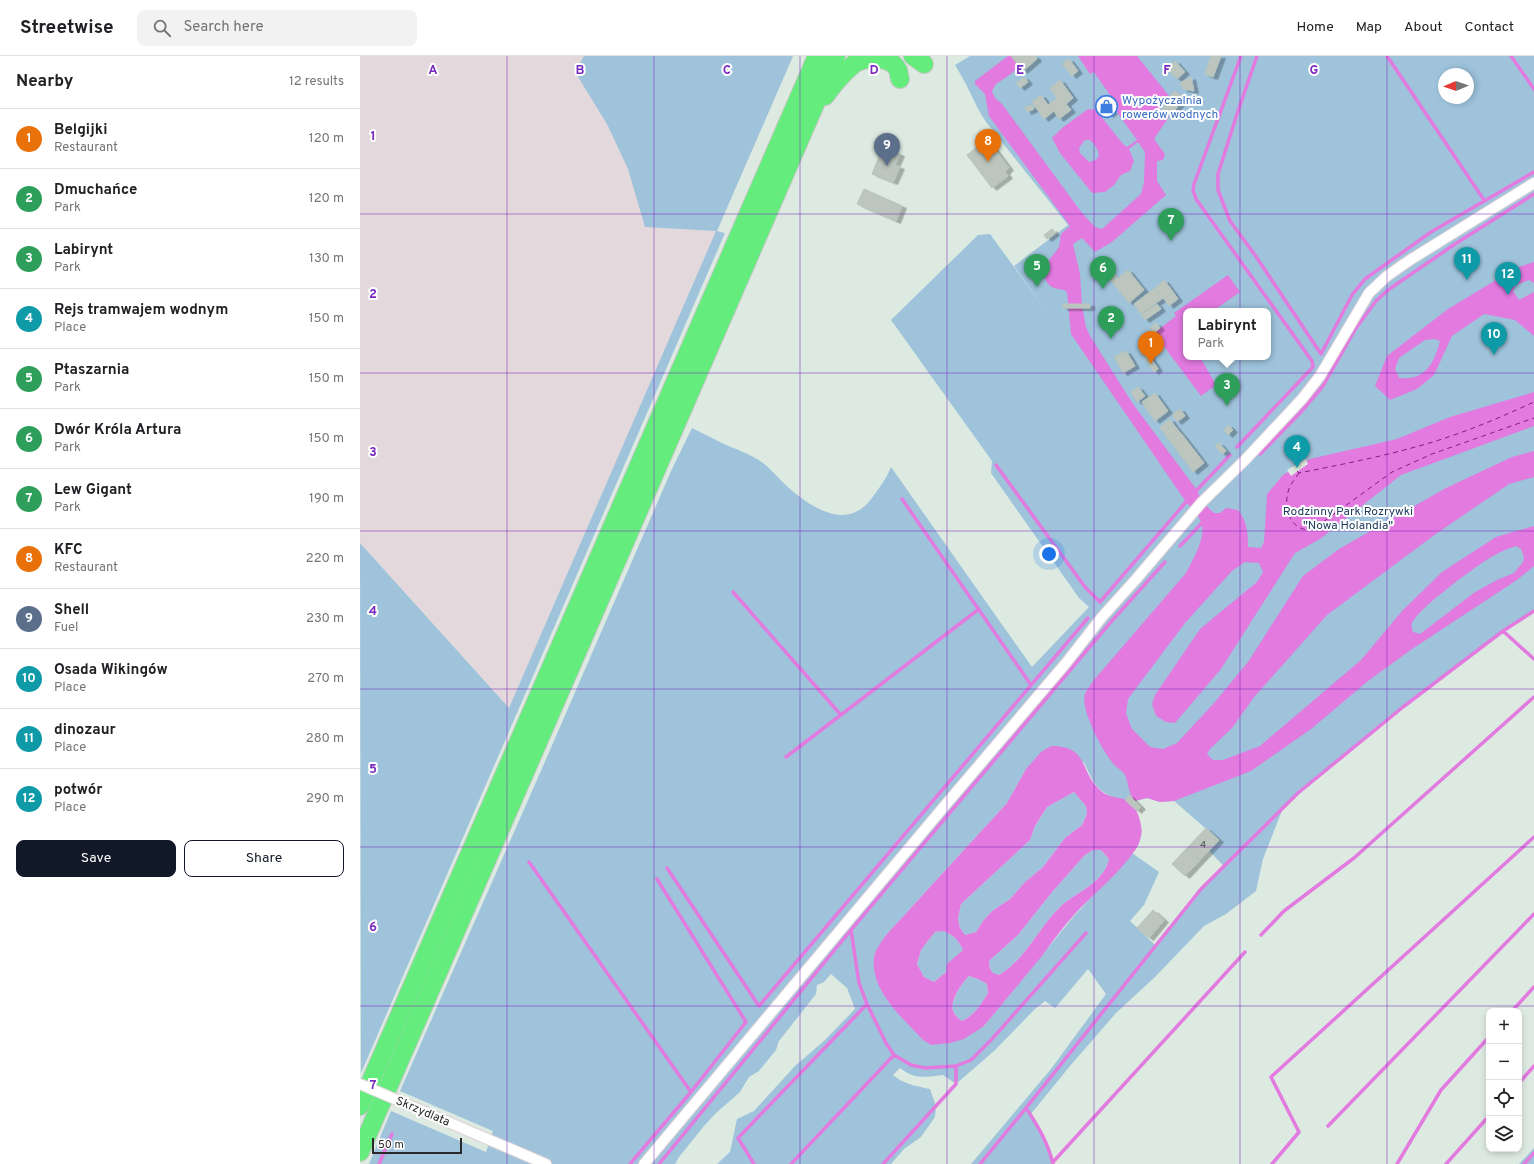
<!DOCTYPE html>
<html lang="en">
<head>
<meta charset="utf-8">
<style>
  :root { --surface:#fff; --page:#f2f2f2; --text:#202124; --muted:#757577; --line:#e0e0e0; --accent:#111827 }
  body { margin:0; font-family:Overpass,sans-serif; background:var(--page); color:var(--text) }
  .controls { position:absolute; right:12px; bottom:12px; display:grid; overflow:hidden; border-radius:8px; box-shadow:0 2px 6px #0003 }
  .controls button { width:36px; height:36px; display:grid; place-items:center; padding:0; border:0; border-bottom:1px solid var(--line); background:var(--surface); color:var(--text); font:20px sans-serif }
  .compass { position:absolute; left:1078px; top:12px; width:36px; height:36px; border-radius:50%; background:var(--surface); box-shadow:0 2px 6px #0003; rotate:268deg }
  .scale { position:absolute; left:12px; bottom:10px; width:90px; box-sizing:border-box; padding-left:4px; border:2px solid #292929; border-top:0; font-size:11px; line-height:14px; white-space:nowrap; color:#292929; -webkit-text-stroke:3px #fff; paint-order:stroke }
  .you { position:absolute; left:689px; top:498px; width:14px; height:14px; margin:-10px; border:3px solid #fff; border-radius:50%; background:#1a73e8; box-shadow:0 0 0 6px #1a73e833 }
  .badge { display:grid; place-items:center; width:26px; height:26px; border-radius:50%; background:var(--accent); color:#fff; font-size:13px; font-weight:700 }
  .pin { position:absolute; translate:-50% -33px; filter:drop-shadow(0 1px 2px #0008) }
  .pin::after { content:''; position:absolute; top:21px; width:14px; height:12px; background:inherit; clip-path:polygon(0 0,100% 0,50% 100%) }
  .popup { position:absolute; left:823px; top:252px; width:88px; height:52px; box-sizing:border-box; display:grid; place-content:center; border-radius:8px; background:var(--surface); filter:drop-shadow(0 1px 3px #0005); font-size:13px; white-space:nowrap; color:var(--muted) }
  .popup b { font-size:15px; color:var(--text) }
  .popup::after { content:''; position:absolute; left:50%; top:100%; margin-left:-8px; border:8px solid transparent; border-top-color:var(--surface) }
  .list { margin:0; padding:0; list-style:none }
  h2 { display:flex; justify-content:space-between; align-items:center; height:52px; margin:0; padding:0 16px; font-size:17px }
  h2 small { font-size:13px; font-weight:400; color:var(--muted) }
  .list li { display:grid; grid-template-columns:26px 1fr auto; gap:12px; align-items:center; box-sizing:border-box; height:60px; padding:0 16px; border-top:1px solid var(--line) }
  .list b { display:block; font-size:15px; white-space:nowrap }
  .list p { margin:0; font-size:13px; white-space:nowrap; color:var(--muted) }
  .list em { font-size:13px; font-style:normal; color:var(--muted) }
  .actions { display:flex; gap:8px; padding:12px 16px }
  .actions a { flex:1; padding:9px 0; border:1px solid var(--accent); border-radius:8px; text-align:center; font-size:14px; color:var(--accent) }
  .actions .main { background:var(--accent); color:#fff }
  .icon { flex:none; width:22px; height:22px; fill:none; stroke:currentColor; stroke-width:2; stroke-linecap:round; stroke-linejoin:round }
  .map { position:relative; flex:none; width:1174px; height:1108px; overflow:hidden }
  header { display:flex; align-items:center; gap:24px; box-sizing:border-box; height:56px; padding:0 20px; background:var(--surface); border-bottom:1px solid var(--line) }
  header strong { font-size:19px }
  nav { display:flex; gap:22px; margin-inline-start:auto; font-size:14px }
  .search { width:280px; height:36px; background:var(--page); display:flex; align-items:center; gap:10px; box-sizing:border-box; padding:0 14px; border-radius:8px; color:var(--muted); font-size:15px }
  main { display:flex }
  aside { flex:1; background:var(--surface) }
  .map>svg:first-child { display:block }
  .airport { fill:#e3d8dc }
  .green { fill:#9ec3db; fill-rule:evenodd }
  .water { fill:#e27ae0; fill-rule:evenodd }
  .pier { fill:#ddeae1 }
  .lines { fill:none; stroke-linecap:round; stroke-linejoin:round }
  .stream { stroke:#e27ae0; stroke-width:3.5 }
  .ferry { stroke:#8b1b81; stroke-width:1; stroke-dasharray:5 4; stroke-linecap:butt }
  .building { fill:#bcc5be; stroke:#b6c5bc; filter:url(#shadow) }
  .minor-casing { stroke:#e0d2d8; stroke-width:12 }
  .motorway-casing { stroke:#c7c7c7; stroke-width:20 }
  .minor { stroke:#fff; stroke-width:10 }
  .motorway { stroke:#64ed7d; stroke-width:18 }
  .minor-bridge-casing { stroke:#e0d2d8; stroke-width:12; stroke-linecap:butt }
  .minor-bridge { stroke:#fff; stroke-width:10 }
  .grid { fill:none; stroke:#7b2cbf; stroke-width:1; stroke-opacity:0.55 }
  .labels { text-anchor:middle; stroke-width:4; stroke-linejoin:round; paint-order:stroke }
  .number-label { font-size:10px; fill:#4e504e }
  .shop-label { font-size:12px; fill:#366cbe; stroke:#fff; text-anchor:start }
  .park-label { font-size:12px; fill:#213d5e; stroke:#fff }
  .street-label { font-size:12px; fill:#292929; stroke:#fff }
  .grid-label { font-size:13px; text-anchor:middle; font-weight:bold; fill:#7b2cbf; stroke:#fff; stroke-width:4; stroke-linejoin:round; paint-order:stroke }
</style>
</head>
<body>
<header>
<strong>Streetwise</strong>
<div class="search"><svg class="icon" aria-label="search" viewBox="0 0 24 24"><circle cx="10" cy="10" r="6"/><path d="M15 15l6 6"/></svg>Search here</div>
<nav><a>Home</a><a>Map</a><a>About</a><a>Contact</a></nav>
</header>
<main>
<aside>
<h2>Nearby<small>12 results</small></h2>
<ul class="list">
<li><span class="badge" style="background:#e8710a">1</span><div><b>Belgijki</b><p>Restaurant</p></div><em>120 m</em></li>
<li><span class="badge" style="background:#2e9e5b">2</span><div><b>Dmuchańce</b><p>Park</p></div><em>120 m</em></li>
<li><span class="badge" style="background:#2e9e5b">3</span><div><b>Labirynt</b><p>Park</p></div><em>130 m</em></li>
<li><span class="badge" style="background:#0f9aa8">4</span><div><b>Rejs tramwajem wodnym</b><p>Place</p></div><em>150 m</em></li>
<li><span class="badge" style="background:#2e9e5b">5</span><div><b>Ptaszarnia</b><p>Park</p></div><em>150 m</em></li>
<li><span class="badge" style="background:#2e9e5b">6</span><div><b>Dwór Króla Artura</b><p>Park</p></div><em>150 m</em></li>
<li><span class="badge" style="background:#2e9e5b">7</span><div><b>Lew Gigant</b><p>Park</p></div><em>190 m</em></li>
<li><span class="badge" style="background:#e8710a">8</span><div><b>KFC</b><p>Restaurant</p></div><em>220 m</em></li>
<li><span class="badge" style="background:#5c6f8a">9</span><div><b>Shell</b><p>Fuel</p></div><em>230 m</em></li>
<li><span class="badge" style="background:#0f9aa8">10</span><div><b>Osada Wikingów</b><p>Place</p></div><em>270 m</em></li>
<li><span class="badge" style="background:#0f9aa8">11</span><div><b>dinozaur</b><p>Place</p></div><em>280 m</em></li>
<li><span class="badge" style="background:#0f9aa8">12</span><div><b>potwór</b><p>Place</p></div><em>290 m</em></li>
</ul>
<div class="actions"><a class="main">Save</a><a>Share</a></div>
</aside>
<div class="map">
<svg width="1174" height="1108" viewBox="0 0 1174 1108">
  <defs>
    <filter id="shadow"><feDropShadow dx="4.5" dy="2.5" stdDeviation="0" flood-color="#0004"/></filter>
  </defs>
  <rect width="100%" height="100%" fill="#ddeae1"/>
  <path class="airport" d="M0,0H433L149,652L0,487Z"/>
  <path class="green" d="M224,0H433L357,175L365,177L1,1017L0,487L149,652L356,175L285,171L268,113L247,68L215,16Z
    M610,0H1174V555C1091,609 1015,674 938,737L923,752L903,803L896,835L866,858L844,870L795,921L756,957L710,1010L670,1059C680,1074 689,1090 693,1108H611L691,1013L746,938L728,913L695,952L685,945L675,953L634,995L596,1028L583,1019C565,1021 555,1024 540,1012L533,1019C543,1028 556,1030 570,1033L576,1050L575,1061L561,1081L544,1093L531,1108H357L370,1096L377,1063L394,1055L435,1010L465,984L495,953L487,932L471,918L464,926L457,929L456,938L419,985L416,994L399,1015L389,1021L380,1036L355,1058L344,1070L319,1101L315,1108H9L31,1055L126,1096L133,1075L40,1035L180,717L312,413L332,372C342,377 352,382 362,387C375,393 391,398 403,407C412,414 420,424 429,432C453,453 488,475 512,442C519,432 527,422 531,411L672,611L729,551L719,542L631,417L632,405L531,264L618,179L630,178L688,258L654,210L708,169L626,66L618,53L606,28L595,9ZM1084,18H1108V42H1084ZM826,255H908V301H826ZM724,706C734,729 739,739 765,744L769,740L775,745L787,742L800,746L814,745L859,784L849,795L864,810L836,838L796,890L770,865L784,849L799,816L772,797L714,860L624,970L541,960L514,899L526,879L647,747L666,713Z
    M714,736L726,750L727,758L722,769L705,782L683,811L665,826L650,843L632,855L623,865L616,876L605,879L600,872L598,863L601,848L670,784L675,770L687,751Z
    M733,794H741L749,803C744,827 716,836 700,851C678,872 666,903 639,919L632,917L630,913L629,905L658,879L693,835L725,799Z
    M583,875C593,879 598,883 603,894L597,900L586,916L574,926L564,921L557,908L561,894L575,876Z
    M609,920L618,923L627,928L628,937C621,948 615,959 602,965C598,962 595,960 593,955C590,945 602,927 609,920Z
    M1174,1092V1108H1159Z"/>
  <path class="water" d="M648,0H669L651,18L636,28L632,35L635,42L642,48L722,157L735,171L742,173L781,138L784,126L785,96L778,86L769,93L774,105L770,115L761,119L754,129L745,136L732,137L700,97L692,82L702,72L728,53L736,54L763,88L767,91L777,84L756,55L759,52L734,16L730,18L718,0H777L810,41L799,54L809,61L794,83L805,98L803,104L797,105V125L806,139L752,186L735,196L722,182L713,188L720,218L722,250L726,271L730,280L773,348L837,434L842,446L854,457H860L866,452L878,454C887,465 888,477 888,491L901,492L904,486L907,438L923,419L950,403L1037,383L1090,361L1174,336V370L1041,419L960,483L935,497L861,613L815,667L806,666L796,660L792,648L795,639L840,573L897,526L903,516L899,507L885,506L872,515L825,567L768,643L766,657L772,673L790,691L803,693L817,687L854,647L888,606L943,520L979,493L1086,432L1152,401L1174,395V421L1149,428L1073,480L967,559L895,640L872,672L850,693L847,698L853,704H863L900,690L1001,604L1042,555L1082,516L1136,481L1174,470V510L1157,524L1052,593L1008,625L951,673L891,715L814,745L800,746L787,742L775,745C768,738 769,728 765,719C762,714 755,711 752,706C742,694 720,653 725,638C727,633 731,629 733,625L826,517C833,504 847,480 841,466C838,458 831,452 826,446L711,278L707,236C702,232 697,234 692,231C687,229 684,220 681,215L699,191L701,178L710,170L629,60L625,38L615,28V25ZM725,84H730C737,91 746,103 729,106L720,97L719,92ZM1156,490L1161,493L1164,501L1163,506L1154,517L1137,524L1115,536L1060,578L1053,576C1052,572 1051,570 1052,567C1060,551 1111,514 1128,503C1136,498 1146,493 1156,490Z
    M1174,206V227L1169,224L1156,229L1153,235L1159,244L1174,236V280L1155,264L1124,258L1092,280L1074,319L1057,333L1030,344L1015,330L1027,300L1088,253L1156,212ZM1075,283L1080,285C1074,308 1065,325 1039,322L1035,313L1039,302L1065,284Z
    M868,219L880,236L853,255H826V301H840L856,329L841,340L794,277L816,260L814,257Z
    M691,690C729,690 719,714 739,733C745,740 755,741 764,743C774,746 780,760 781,770C783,776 780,787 776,793C760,817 733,838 714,859C702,872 692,886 682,900C663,923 643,947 624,970L604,983L590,987L571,989L563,984C542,961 510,935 514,901C515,894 522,885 526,879L647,747L666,713L681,696ZM714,736L726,750L727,758L722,769L705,782L683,811L665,826L650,843L632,855L623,865L616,876L605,879L600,872L598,863L601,848L670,784L675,770L687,751ZM733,794H741L749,803C744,827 716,836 700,851C678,872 666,903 639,919L633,917L630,913L629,905L658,879L693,835L725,799ZM583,875C593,879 598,883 603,894L587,908L586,916L574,926L564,921L557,908L561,894L575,876ZM609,920L618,923L627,928L628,937C621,948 615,959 602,965C598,962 595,960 593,955C590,944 602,927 609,920Z"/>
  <path class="pier" d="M946,403L948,408L931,420L927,414Z"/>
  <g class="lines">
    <path class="stream" d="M897,0L878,55L858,118V134L870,165L895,199L961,298L992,239L1005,223L1071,176L1174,116
      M1027,0L1124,144
      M1151,0L1174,33
      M877,391L953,311L952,305L836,143L833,134L834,128L881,0
      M900,398L940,357L963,330L996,272L1016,245L1028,234L1095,188L1174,138
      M636,409L725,531L740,546L826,446
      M837,434L870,399
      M542,443L671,629
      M820,490L842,467
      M373,536L481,659
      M1143,575L1174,603
      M426,701L619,553
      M169,806L331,1036
      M307,812L399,950L728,562
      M491,874L499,927L507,948L526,987L534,999L551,1009L565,1012L596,1010L611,1004L632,983L726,877
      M901,879L924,855L994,802L1174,641
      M1152,955L1174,931
      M1159,1027L1174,1010
      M666,1052C678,1070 688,1087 693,1108
      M968,1070L1174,858
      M693,1106L885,896
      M19,1108L32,1078
      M270,1108L331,1036L386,966L297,823
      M299,1108L491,874L749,568L805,506
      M394,1108L378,1082L507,948
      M431,1108L534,999
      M523,1108L596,1028V1010
      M620,1108L666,1052L841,833L938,737L1043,651L1143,575L1174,555
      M912,1108L939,1076L911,1021L1174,781
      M1037,1108L1081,1034L1129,981
      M1086,1108L1129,1060
      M1164,1108L1174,1097"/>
    <path class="ferry" d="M937,415L939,417C979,409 1020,401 1059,390C1099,379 1137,363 1174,346
      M939,417C936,421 933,426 930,430C922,449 928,475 952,474L1032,416L1072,398L1174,362"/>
  </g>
  <path class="building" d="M651,0H675L677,3L663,15Z
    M851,0H861L853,21L845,18Z
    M709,3L718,15L712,20L702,8Z
    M815,5L825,16L817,23L807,13Z
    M664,21L668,26L660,32L656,27Z
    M831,21L834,35L823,33L820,27Z
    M700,24L713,42L706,48L711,54L699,63L694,55L684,63L672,46L681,39L688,49L697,42L690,32Z
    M814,35L824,41L811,60L802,54Z
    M744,44L753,56L749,59L739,47Z
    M672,49L674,53L667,56L665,51Z
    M627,83L649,112L645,116L648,120L632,132L607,99Z
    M523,91L540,98L535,109L540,111L533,126L512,118Z
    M504,133L542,150L536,165L497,148Z
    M692,173L695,177L687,183L684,179Z
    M768,214L784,234L769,247L749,222L754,218L758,222Z
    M804,224L813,236L804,243L795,232Z
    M795,232L803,242L781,258L774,248Z
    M813,236L818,243L809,250L804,243Z
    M703,248H730V252H703Z
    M797,248L801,253L785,264L781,259Z
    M796,267L800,272L794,277L790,272Z
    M766,295L775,310L763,317L754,301Z
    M789,299L798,313L794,316L784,302Z
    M778,331L785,340L777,346L771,336Z
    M795,337L808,355L795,365L782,346Z
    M820,353L825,360L817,366L812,359Z
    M810,363L814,369L804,377L800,371Z
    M814,369L818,374L807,382L804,377Z
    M868,369L873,374L868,379L864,374Z
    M818,374L824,381L813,389L807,382Z
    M824,381L844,407L833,416L813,389Z
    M859,387L866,395L862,398L855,390Z
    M769,739L781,751L777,755L765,744Z
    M846,772L859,784L840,804L827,792Z
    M827,792L840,804L825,820L812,808Z
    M793,854L804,864L789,882L777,872Z"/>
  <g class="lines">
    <defs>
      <path id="minor" d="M125,1082L186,1108
        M284,1108L587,747L706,607L742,561L777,522L842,446L885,404L942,343L960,320L1009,237L1027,220L1050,204L1174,127"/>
      <path id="motorway" d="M553,0L564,8
        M465,40C473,29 483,17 494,8C507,0 531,0 538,14C539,17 539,20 540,23
        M0,1050L457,0
        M0,1096L476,0"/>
    </defs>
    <use href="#minor" class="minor-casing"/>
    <use href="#motorway" class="motorway-casing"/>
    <use href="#minor" class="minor"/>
    <use href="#motorway" class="motorway"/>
    <defs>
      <path id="minor-bridge" d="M0,1028L125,1082"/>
    </defs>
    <use href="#minor-bridge" class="minor-bridge-casing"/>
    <use href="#minor-bridge" class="minor-bridge"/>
  </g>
  <path class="grid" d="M147,0V1108M294,0V1108M440,0V1108M587,0V1108M734,0V1108M880,0V1108M1027,0V1108M0,158H1174M0,317H1174M0,475H1174M0,633H1174M0,791H1174M0,950H1174"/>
  <defs>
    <symbol id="shop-ring" viewBox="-11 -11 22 22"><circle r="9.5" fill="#fff" stroke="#3f7fe0" stroke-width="1.5"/><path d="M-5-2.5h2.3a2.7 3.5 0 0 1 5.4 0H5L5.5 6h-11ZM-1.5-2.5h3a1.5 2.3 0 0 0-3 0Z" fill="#3f7fe0"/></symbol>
  </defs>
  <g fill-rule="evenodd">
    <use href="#shop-ring" x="734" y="38" width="25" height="25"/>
  </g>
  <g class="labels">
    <g class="number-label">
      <text x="843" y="792">4</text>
    </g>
    <g class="shop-label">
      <text x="762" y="48">Wypożyczalnia<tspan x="762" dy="14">rowerów wodnych</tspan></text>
    </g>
    <g class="park-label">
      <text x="988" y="459">Rodzinny Park Rozrywki<tspan x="988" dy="14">"Nowa Holandia"</tspan></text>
    </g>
    <g class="street-label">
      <text transform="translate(63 1055) rotate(23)" y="4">Skrzydlata</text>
    </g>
  </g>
  <g class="grid-label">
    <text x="73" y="18">A</text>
    <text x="220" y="18">B</text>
    <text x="367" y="18">C</text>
    <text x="514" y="18">D</text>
    <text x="660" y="18">E</text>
    <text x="807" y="18">F</text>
    <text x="954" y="18">G</text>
    <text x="13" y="84">1</text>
    <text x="13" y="242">2</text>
    <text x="13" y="400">3</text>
    <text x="13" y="559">4</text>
    <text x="13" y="717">5</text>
    <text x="13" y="875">6</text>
    <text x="13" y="1033">7</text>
  </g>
</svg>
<div class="controls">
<button>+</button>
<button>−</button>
<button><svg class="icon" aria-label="locate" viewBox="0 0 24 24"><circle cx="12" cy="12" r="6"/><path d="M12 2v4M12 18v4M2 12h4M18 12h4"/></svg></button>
<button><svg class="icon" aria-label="layers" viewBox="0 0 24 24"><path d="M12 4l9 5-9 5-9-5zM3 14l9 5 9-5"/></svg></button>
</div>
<svg class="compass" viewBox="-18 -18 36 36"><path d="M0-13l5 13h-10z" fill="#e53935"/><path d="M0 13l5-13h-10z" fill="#757577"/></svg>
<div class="scale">50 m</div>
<div class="you"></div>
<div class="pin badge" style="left:791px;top:308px;background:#e8710a">1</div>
<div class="pin badge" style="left:751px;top:283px;background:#2e9e5b">2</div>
<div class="pin badge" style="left:867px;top:350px;background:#2e9e5b">3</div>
<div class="popup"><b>Labirynt</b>Park</div>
<div class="pin badge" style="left:937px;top:412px;background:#0f9aa8">4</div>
<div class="pin badge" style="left:677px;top:231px;background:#2e9e5b">5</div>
<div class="pin badge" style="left:743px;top:233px;background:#2e9e5b">6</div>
<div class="pin badge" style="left:811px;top:185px;background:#2e9e5b">7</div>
<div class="pin badge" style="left:628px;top:106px;background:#e8710a">8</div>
<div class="pin badge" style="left:527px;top:110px;background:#5c6f8a">9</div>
<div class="pin badge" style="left:1134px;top:299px;background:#0f9aa8">10</div>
<div class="pin badge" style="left:1107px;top:224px;background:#0f9aa8">11</div>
<div class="pin badge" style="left:1148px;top:239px;background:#0f9aa8">12</div>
</div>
</main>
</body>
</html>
